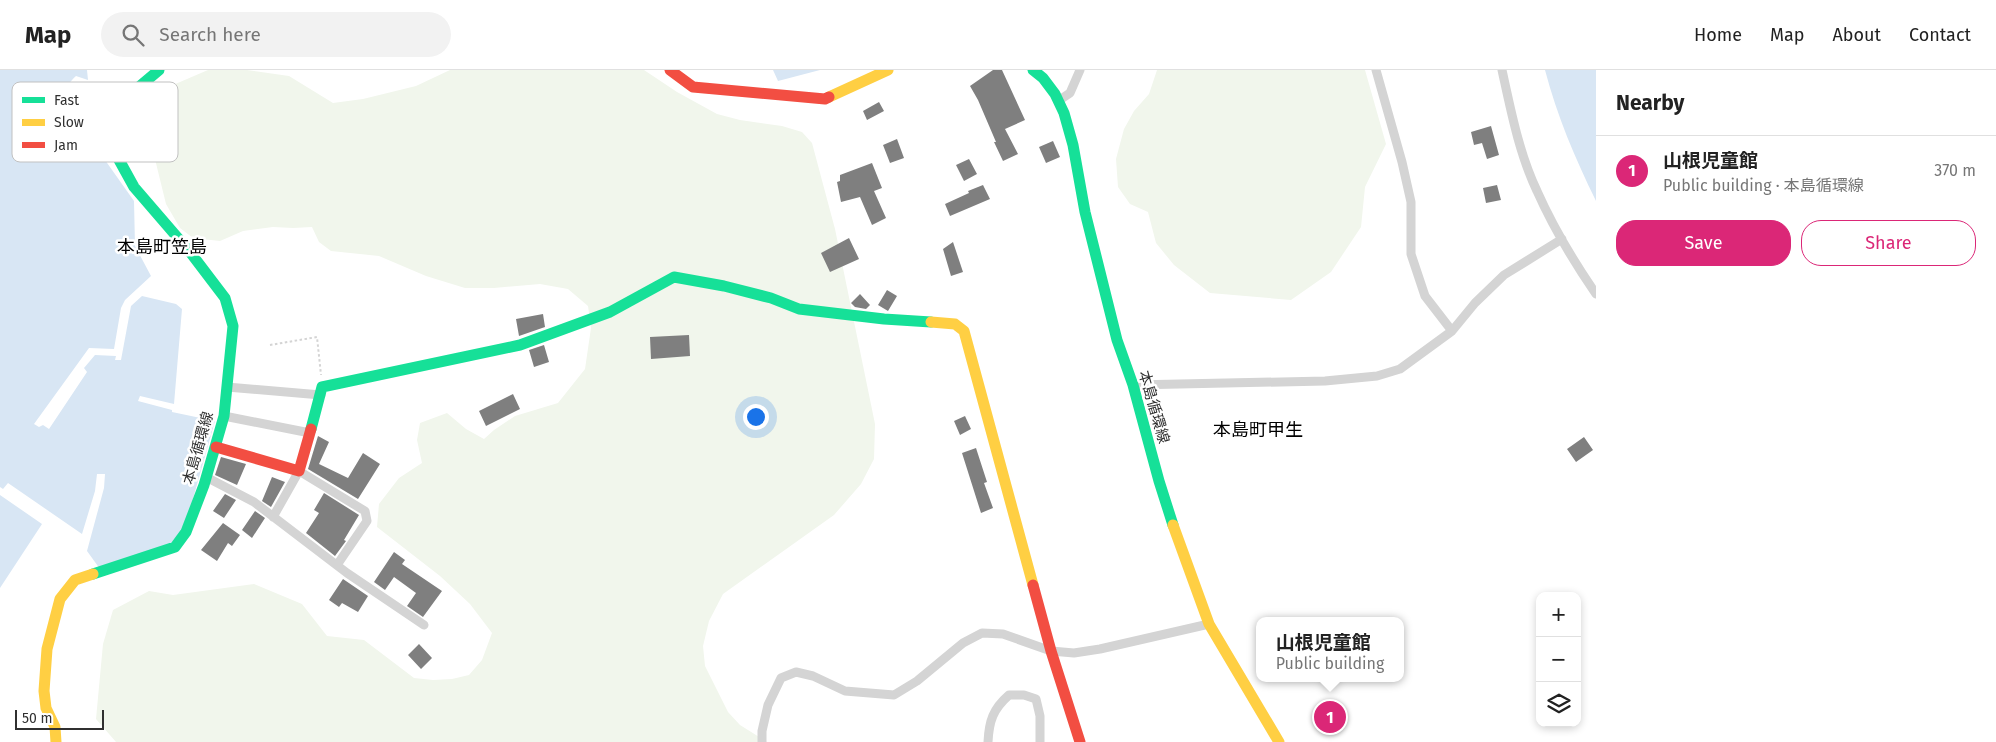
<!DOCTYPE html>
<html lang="en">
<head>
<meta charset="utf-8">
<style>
  :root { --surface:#fff; --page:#f2f2f2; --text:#222; --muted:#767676; --line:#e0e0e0; --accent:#db2777 }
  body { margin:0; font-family:"Fira Sans","Noto Sans JP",sans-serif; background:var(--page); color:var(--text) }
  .controls { position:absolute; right:15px; bottom:15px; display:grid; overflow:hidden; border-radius:10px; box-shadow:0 2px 8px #0003 }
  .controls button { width:45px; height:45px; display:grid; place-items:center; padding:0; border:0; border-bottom:1px solid var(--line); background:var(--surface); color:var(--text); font:25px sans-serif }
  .scale { position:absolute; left:15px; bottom:12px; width:89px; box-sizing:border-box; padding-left:5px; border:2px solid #303030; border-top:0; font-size:14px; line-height:18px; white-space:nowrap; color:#303030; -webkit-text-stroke:4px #fff; paint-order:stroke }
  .you { position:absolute; left:755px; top:346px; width:18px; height:18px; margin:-12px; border:4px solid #fff; border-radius:50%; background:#1a73e8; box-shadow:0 0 0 8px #1a73e833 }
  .badge { display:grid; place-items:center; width:32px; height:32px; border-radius:50%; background:var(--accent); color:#fff; font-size:16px; font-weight:700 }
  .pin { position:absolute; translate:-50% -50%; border:2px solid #fff; box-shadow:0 1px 5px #0006 }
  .popup { position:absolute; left:1256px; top:547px; width:148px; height:65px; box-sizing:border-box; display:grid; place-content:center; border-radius:10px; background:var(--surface); filter:drop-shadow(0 1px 4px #0005); font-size:16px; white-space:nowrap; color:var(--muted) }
  .popup b { font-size:19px; color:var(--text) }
  .popup::after { content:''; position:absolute; left:50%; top:100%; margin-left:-10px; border:10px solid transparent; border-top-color:var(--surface) }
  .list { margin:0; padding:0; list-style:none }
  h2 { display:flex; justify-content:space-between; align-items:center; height:65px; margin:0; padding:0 20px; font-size:21px }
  h2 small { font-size:16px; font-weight:400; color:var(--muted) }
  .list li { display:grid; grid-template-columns:32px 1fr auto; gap:15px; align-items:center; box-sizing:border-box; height:70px; padding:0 20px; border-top:1px solid var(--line) }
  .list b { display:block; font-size:19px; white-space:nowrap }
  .list p { margin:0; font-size:16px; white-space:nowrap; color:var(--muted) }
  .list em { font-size:16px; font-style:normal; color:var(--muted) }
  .actions { display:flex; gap:10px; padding:15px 20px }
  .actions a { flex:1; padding:11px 0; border:1px solid var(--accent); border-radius:20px; text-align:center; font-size:18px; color:var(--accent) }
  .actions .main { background:var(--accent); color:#fff }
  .icon { flex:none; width:28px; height:28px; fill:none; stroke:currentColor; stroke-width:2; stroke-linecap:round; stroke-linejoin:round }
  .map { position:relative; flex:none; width:1596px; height:672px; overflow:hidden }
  header { display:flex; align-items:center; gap:30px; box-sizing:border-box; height:70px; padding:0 25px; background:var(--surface); border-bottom:1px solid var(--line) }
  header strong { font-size:24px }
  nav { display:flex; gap:28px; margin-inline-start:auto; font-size:18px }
  .search { width:350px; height:45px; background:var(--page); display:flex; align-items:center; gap:12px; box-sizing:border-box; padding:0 18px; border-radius:28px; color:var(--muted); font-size:19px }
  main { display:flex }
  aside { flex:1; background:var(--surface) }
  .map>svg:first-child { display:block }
  .green { fill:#f1f6ec }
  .water { fill:#d8e6f4 }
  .building { fill:#7f7f7f }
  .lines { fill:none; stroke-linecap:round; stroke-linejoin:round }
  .path { stroke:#d4d4d4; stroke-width:2; stroke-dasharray:2.5 2.5; stroke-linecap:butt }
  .street { stroke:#d4d4d4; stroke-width:9 }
  .fast { stroke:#16e098; stroke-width:11 }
  .slow { stroke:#ffcf43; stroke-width:11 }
  .jam { stroke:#f24e42; stroke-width:11 }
  .labels { text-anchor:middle; stroke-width:5; stroke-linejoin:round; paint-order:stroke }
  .street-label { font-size:15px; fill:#303030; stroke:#fff }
  .quarter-label { font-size:18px; fill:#000; stroke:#fff }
  .key { fill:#fff; stroke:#c1c1c1; stroke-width:1 }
  .key-label { font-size:14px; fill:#303030 }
</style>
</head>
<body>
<header>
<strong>Map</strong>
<div class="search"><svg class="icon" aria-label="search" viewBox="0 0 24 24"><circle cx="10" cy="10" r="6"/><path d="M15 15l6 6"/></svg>Search here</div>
<nav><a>Home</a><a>Map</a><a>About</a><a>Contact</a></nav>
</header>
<main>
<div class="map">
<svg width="1596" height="672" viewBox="0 0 1596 672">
  <rect width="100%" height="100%" fill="#fff"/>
  <path class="green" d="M208,0H247L289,6L333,33L363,29L416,16L450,0H644L677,22L717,44L740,50L782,56L802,62L812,73L835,159L875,354L874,389L861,414L834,445L723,524L709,551L703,576L705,596L728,642L740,655L767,672H116L96,649L103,574L113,540L149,521L173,525L254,514L302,534L327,566L364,570L414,608L433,610L452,609L469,605L482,590L492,563L470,534L440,506L377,457L379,434L399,408L422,393L417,370L420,353L447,343L466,359L484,369L494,360L515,346L558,333L585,299L591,258L588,236L568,219L540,214L494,218H465L426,206L379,186L331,181L319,172L312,157L293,158L273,157L243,161L220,171L193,168L180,158L166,134L153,81L159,21Z
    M1157,0H1365L1386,74L1365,117L1361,157L1331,202L1291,230L1210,223L1174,195L1156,173L1148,142L1130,134L1118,117L1116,89L1124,59L1134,41L1149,24Z"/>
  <path class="water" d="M0,0H87L88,10L76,6C67,14 65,20 69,31L62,41L64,52L69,59L80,62L105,90L134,131L135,176L151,206L125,230L121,238L114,279L89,278L34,354L39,357L43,355L49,359L87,302L84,298L95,285L116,286L115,290H121L131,236L142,226L176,234L182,239L174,334L140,326L138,331L172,340V342L215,351L181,471L100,499L87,481L104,418L105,404H97L95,421L82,464L8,413L3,419L0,417Z
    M773,0H820L778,11Z
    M1545,0H1596V131C1575,88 1557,46 1545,0Z
    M0,425L42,454L0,518Z"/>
  <path class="building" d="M993,0H1002L1025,50L1005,59L1018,84L1003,91L994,72H996L978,30L970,16Z
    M879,32L884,41L867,50L863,41Z
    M1491,56L1499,85L1487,89L1482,73L1474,75L1471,62Z
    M897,69L904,88L890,93L883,75Z
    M1053,71L1060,87L1046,93L1039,77Z
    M969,89L977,104L964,111L956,95Z
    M872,93L882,118L874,121L886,148L872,155L860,127L841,132L837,112L840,111V105Z
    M983,115L990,129L950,146L945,134L969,123L968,121Z
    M1497,115L1501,130L1486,133L1483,118Z
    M849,168L859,189L830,202L821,183Z
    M953,172L963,202L951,206L943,179Z
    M887,220L897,226L888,241L878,235Z
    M860,224L870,235L866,239L855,237L851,233Z
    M543,244L545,257L519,266L516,249Z
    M689,265L690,286L651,289L650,267Z
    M544,275L549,292L534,297L529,280Z
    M513,324L520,339L486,356L479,341Z
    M965,346L971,359L960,365L954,351Z
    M318,366L329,372L319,394L348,408L363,383L380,394L358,429L308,399Z
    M1584,367L1593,380L1576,392L1567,379Z
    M976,378L987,412L984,413L993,438L981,443L962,383Z
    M221,387L246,394L237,415L215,405Z
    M272,407L285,412L271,437L262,431Z
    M324,423L359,445L344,470L346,471L335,486L306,463L319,443L314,440Z
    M225,424L236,430L224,448L213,441Z
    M255,441L265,448L252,468L242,460Z
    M223,453L240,465L232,476L228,473L217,491L201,480Z
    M394,482L405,490L402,494L442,521L423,547L407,536L416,523L394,507L385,520L374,512Z
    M343,509L368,526L358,542L342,533L339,537L329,530Z
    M419,574L432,588L421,599L408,585Z"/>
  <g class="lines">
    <path class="path" d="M270,275L317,267L321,305"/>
    <path class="street" d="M1376,0L1402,92L1411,132V184L1425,226L1452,261
      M1502,0C1511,41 1519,83 1537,121C1553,157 1574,192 1596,224
      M1058,31L1070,23L1080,0
      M1133,315L1325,311L1377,306L1400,299L1452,261L1475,233L1504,205L1562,169
      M227,317L321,325
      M224,346L310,363
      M206,407L254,432L347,503L424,555
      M273,447L299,401L365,441L367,451L337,495
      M762,672V661L768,635L781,608L796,602L813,606L845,621L894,625L917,611L963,573L982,563L1003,564L1051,581L1074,583L1100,579L1209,554
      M988,672C989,651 993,639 1009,625H1024L1036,629L1040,646V672"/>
    <path class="fast" d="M1033,0L1043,8L1055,24L1064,43L1073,75L1085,142L1117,270L1133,315L1159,411L1173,455
      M311,359L322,317L520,275L610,242L674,207L724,216L771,228L799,239L884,249L931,252
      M93,504L175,477L186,462L204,415L224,346L233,256L225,228L190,182L134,117L118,88L115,67L116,47L133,22L159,0"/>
    <path class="slow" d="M829,27L888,0
      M931,252L955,254L964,261L1033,515
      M1173,455L1209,554L1279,672
      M56,672L55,657L46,638L44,621L47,579L60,529L75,510L93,504"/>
    <path class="jam" d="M670,0L693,17L825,29L829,27
      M216,377L299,401L311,359
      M1033,515L1051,581L1080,672"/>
  </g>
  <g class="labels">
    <g class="street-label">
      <text transform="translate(1154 337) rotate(74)" y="5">本島循環線</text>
      <text transform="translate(198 378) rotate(-74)" y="5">本島循環線</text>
    </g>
    <g class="quarter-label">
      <text x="162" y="183">本島町笠島</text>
      <text x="1258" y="366">本島町甲生</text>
    </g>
  </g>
  <rect x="12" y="12" width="166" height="80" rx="8" class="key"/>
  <rect x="22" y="27" width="23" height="6" fill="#16e098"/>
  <rect x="22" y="49" width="23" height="7" fill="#ffcf43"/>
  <rect x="22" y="72" width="23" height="6" fill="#f24e42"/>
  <g class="key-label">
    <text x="54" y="35">Fast</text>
    <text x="54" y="57">Slow</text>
    <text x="54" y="80">Jam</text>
  </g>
</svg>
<div class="controls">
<button>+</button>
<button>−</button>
<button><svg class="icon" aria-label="layers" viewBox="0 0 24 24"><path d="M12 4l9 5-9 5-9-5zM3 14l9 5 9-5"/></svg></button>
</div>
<div class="scale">50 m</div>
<div class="you"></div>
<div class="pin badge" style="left:1330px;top:647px">1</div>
<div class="popup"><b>山根児童館</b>Public building</div>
</div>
<aside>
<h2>Nearby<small></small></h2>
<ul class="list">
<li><span class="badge">1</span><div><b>山根児童館</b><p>Public building · 本島循環線</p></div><em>370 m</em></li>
</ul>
<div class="actions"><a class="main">Save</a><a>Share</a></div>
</aside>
</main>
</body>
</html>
